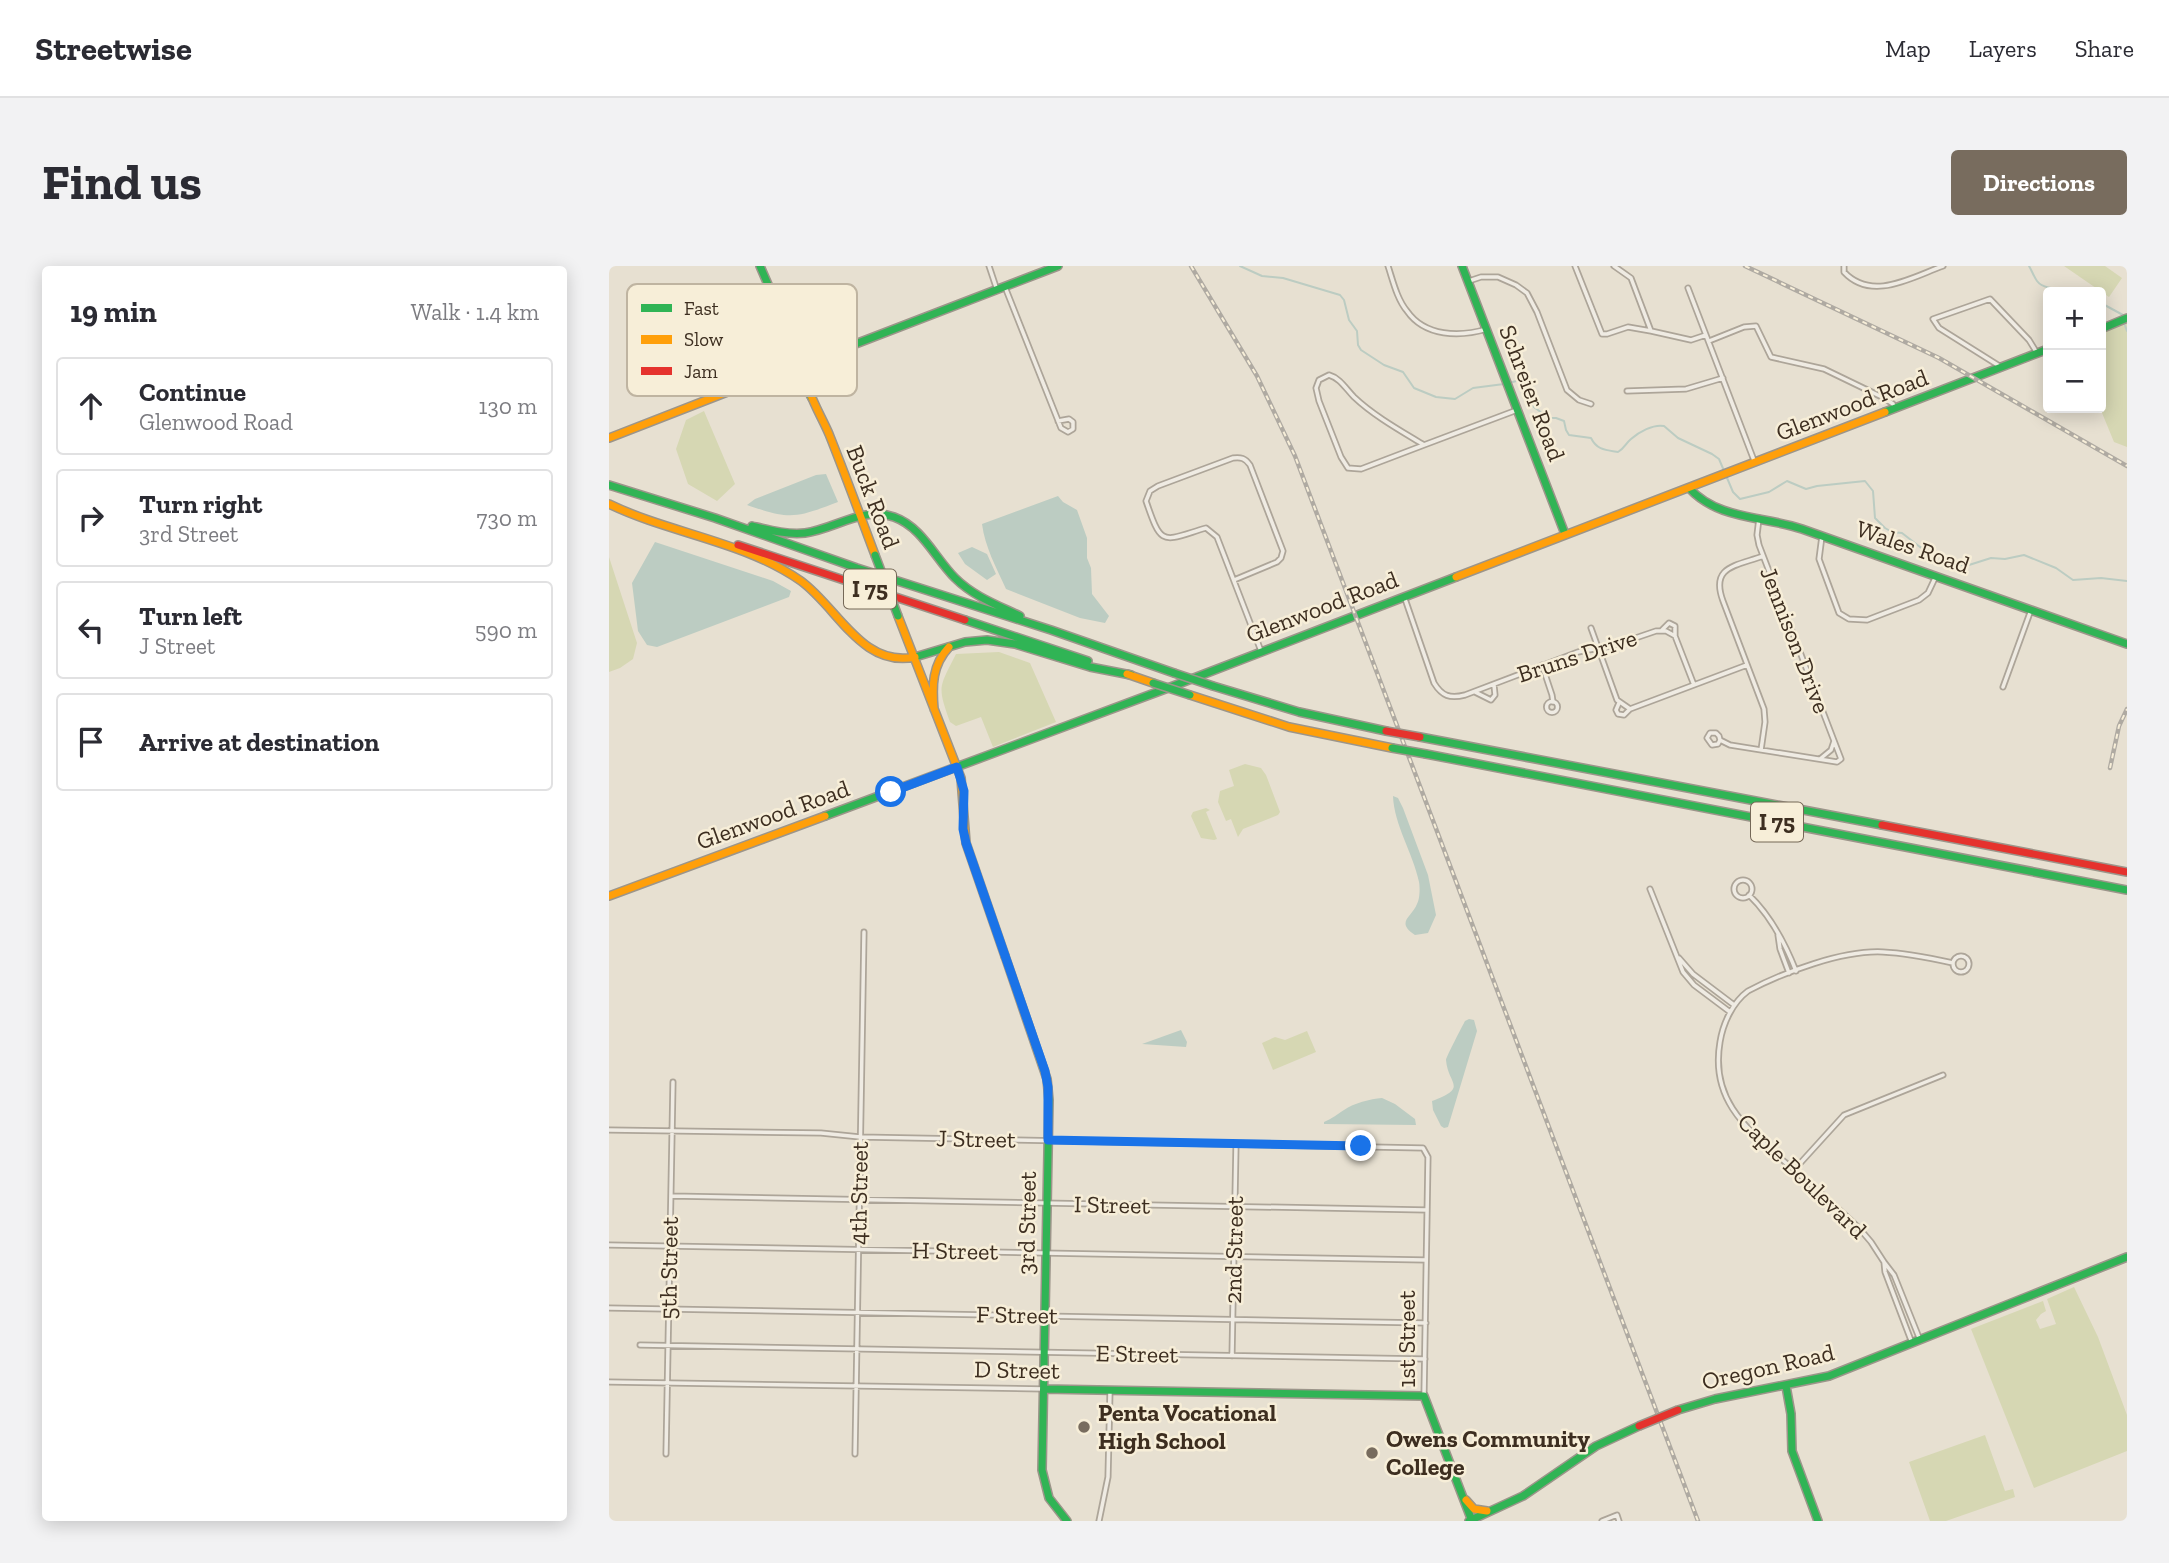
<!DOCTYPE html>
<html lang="en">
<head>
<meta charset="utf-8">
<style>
  :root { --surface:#fff; --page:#f2f2f3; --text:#2b2b33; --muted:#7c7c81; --line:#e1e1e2; --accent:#786c5e }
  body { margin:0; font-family:"Zilla Slab",serif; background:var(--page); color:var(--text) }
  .controls { position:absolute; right:21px; top:21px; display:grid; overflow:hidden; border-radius:7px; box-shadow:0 4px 18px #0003 }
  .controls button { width:63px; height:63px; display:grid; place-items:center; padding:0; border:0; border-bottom:2px solid var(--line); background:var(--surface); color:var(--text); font:35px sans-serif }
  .stop { position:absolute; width:21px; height:21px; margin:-16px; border:5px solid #1a73e8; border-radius:50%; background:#fff }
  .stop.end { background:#1a73e8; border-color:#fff; box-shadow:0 2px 7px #0008 }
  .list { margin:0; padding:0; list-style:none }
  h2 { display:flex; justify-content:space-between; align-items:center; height:91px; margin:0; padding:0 28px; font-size:30px }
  h2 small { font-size:23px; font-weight:400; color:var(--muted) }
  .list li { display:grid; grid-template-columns:46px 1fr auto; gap:21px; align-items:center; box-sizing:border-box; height:98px; margin:0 14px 14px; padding:0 14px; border:2px solid var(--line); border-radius:7px }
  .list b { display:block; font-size:26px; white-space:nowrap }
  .list p { margin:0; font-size:23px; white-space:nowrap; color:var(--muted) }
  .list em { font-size:23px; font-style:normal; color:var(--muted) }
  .icon { flex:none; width:38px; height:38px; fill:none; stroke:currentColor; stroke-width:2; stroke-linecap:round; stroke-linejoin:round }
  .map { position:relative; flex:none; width:1518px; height:1255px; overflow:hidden; border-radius:7px }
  header { display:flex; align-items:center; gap:42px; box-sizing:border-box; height:98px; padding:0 35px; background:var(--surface); border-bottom:2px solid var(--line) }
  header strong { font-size:33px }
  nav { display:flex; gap:38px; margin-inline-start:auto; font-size:24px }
  .intro { display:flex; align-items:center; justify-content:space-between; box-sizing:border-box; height:168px; padding:0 42px }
  h1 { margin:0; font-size:49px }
  .button { padding:18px 32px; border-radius:7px; background:var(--accent); color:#fff; font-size:24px; font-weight:700 }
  main { display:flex; gap:42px; padding:0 42px }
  aside { flex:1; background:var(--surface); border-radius:7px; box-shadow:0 4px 18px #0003 }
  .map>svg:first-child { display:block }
  .green { fill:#d6d7b3 }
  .water { fill:#bcccc2 }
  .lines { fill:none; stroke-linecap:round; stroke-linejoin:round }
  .stream { stroke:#bcccc2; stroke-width:2 }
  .street-casing { stroke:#ada599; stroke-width:7 }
  .fast-casing { stroke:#9c958a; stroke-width:10 }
  .slow-casing { stroke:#9c958a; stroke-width:10 }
  .jam-casing { stroke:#9c958a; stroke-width:10 }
  .street { stroke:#efebe3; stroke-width:3.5 }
  .fast { stroke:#30b455; stroke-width:7 }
  .slow { stroke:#ff9f0a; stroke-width:7 }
  .jam { stroke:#e5322d; stroke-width:7 }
  .rail-casing { stroke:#afaaa2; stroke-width:4.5 }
  .rail { stroke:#f7eed8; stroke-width:2; stroke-dasharray:5; stroke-linecap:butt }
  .fast-bridge-casing { stroke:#9c958a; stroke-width:10; stroke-linecap:butt }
  .jam-bridge-casing { stroke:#9c958a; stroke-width:10; stroke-linecap:butt }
  .fast-bridge { stroke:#30b455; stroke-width:7 }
  .jam-bridge { stroke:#e5322d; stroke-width:7 }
  .route { stroke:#1a73e8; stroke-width:9 }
  .poi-dot { fill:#786c5e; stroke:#f7eed8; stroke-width:2.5 }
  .labels { text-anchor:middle; stroke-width:5; stroke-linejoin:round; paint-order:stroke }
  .shield { fill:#f7eed8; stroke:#756857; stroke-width:2 }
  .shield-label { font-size:23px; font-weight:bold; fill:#3d2e20 }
  .street-label { font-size:24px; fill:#3d2e20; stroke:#f7eed8 }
  .poi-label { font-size:24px; font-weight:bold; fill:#3d2e20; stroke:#f7eed8; text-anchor:start }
  .key { fill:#f7eed8; stroke:#bfb4a1; stroke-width:2 }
  .key-label { font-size:19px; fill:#3d2e20 }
</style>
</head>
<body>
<header>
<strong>Streetwise</strong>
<nav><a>Map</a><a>Layers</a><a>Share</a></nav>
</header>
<div class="intro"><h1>Find us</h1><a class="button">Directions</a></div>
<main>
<aside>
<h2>19 min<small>Walk · 1.4 km</small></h2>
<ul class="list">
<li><svg class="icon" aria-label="ahead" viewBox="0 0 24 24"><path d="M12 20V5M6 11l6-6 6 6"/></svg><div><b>Continue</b><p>Glenwood Road</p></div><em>130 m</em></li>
<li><svg class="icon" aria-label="right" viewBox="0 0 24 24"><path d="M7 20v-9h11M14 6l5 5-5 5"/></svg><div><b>Turn right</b><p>3rd Street</p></div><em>730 m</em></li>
<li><svg class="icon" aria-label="left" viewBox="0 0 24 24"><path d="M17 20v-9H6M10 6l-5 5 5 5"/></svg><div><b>Turn left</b><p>J Street</p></div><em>590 m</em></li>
<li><svg class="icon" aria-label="arrive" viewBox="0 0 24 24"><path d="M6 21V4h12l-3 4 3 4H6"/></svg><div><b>Arrive at destination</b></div></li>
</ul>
</aside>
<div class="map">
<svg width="1518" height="1255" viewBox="0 0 1518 1255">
  <rect width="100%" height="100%" fill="#e7e0d1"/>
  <path class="green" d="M1455,0H1496L1513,12L1500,31Z
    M1518,56V181L1505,176L1491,142L1492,66Z
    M95,145L126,218L108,235L79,218L67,183L77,154Z
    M0,291L28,377L24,393L11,402L0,406Z
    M390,386L421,397L447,456L384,481L372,451L347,460L341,456C328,420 330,422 347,388Z
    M636,498L652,502L657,509L671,546L669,549L634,563L629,571L622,553L617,555L609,536L611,525L625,520L620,504Z
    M597,542L601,544L597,546L608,573L605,574L592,572L582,550L584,546Z
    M698,765L707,786L664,804L653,777L666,771L676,774Z
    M1465,1021L1489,1071L1518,1149V1185L1425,1222L1362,1063L1434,1035L1437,1045L1432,1048L1427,1054L1431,1063L1447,1058L1438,1033Z
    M1376,1169L1396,1225L1404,1223L1406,1231L1337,1255H1321L1300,1196Z"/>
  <path class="water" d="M217,208L229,236C187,252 181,254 138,239L146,233L207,209Z
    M449,230L454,236L468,244L478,272V292L482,302L483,328L500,350L496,357L471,352L397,323C387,301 376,281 373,258Z
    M46,276L164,315L182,325L180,331L48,381L38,379L29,365L23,317Z
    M363,281L378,288L387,308L378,314L356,298L349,287Z
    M784,530L789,532L794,542L819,609L827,649L819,667L806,669C786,656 803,651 808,638C811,633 811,621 810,616C804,587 785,559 784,530Z
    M860,753L865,754L868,765L839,861L835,862L832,860L824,844L823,835C860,821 839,819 837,794C837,791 854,759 856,755Z
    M572,764L578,776L577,781L533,778Z
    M773,832L786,838L806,853L807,859L715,858V856C724,852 727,849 735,844C745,837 761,833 773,832Z"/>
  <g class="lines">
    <path class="stream" d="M631,0L653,10L674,12L731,29L735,34L740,54L748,65L749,79L752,84L775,99L794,106L805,122L827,131L846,133L864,122L895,118
      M1420,0C1423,5 1425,11 1428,15C1437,27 1461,20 1473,26
      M1492,37L1514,49
      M1515,57L1518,65
      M900,117L911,114L917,115L920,122L922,139L940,152H947L955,155L957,164L960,169L982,172C988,184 996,184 1009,186C1016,182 1016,178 1022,173C1030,166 1044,158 1055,160L1069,172L1103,188L1110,193L1124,226L1131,233L1160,226L1178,215L1197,223L1208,220L1256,215L1264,225L1266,252L1276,262L1283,266L1293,267L1311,281L1350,299H1360L1382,292L1396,293L1415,289L1447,302L1464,314L1492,312L1518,315"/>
    <defs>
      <path id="street" d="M380,0L388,24
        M779,0C784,15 788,33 798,45C816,71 851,71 878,63
        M966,0L993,68H998L1019,61L1042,65
        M1005,0L1022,12L1042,65L1082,74L1097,69
        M1235,0V6C1263,36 1303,11 1334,0
        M860,15L872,11H889L907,19L918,27L928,46L958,124L970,134L982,138
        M396,21L452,162L459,166L464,163V156L460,153L449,155
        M1079,22L1146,197
        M1100,75L1135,61L1147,60L1162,91L1215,103L1275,132L1284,138L1286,143
        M1392,101L1330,62L1324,53L1381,33L1420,74L1428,87
        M720,109C731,112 737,123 745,131C765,150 792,165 815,179L752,203L739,202L732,191L710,135L707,122L710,114Z
        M1018,125L1077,123L1114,112
        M815,179L908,144
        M1213,270L1210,293L1230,347L1240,353L1258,354L1310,334L1319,327L1327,310
        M625,314L668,296L672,292L674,285L641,199C636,192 632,191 624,192L549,220L541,225L537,235C553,282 553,275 597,262L608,271L652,385
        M795,330L825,417C833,430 841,433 856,429L969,386L1006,379L1047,365H1057L1066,370
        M982,362L1008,434L1021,443
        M1053,364L1060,357L1066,360V370L1085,419
        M933,399L943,429L944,436
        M1394,421L1422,344
        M866,426L882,434L886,429L885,419
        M937.5 441a5.5 5.5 0 1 1 11 0a5.5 5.5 0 1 1-11 0Z
        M1010,437L1007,444L1009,448L1015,449L1021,443L1138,399
        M1111,474L1109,478L1103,479L1098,472L1101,467H1107L1110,470L1111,474L1121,479L1228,496L1232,493L1150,279L1148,269L1150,252
        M1152,484L1156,456L1155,443L1114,335C1101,300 1127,300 1154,290
        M1211,493L1222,484L1225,475
        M1125 623a9 9 0 1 1 18 0a9 9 0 1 1-18 0Z
        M1041,623L1074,706L1085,719L1121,746
        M1140,629C1162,650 1176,677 1187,705
        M1169,669L1171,683L1180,707
        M1344 698a8 8 0 1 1 16 0a8 8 0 1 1-16 0Z
        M1070,692L1084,708L1125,739
        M0,864L212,867L251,871L814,882L819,891L815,1130
        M1185,904L1235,849L1334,809
        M62,930L818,944
        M0,979L817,994
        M1275,996L1262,976L1250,962C1226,939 1201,918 1177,897C1137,862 1101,834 1111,776C1114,757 1124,736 1139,725C1175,706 1234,684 1274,686C1298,687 1321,692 1344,697
        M0,1042L817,1057
        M1303,1077L1276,1006L1275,996L1285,1009L1311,1074
        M31,1079L816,1093
        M623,1090L627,879
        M0,1116L435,1123
        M57,1188L64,816
        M246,1188L255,666
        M490,1255L499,1211L501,1125
        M993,1255L1008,1249L1010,1255"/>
      <path id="fast" d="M151,0L170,44L195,86
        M853,0L956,268
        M1492,63L1518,52
        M197,101L249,77L449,0
        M186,103L203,132
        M1276,146L1439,83
        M0,219L106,252L248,302L442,364L565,407
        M1080,222C1109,254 1155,250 1193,263L1518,378
        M143,260C160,264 179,269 196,267C226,263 254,240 285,251C313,261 326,292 346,312C364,330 388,339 411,350
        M356,354L479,395
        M306,391L356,376L378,374L406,378L481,401L522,409
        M604,420L690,446L777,465
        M811,471L1273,559
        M817,488L1518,624
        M216,550L559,422L847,311
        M396,690L438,813L440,834L433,1204L440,1232L458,1255
        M1177,1120L1182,1148L1183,1185L1209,1255
        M435,1123L815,1130L863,1255
        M1069,1144L1106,1133L1220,1110L1518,991
        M860,1255L914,1230L987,1180L1030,1160"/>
      <path id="slow" d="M180 94a10 10 0 1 1 20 0a10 10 0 1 1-20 0Z
        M196,102C196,125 211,147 220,168C236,208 251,249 266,289
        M0,172L144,116L163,105L181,91
        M0,238C62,268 135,275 192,315C229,342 253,402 306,391
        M847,311L1276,146
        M289,350L352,512L357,577L396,690
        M518,408L544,417
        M581,429L680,461L783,482
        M325,443C323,420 323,399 340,381
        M0,630L216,550
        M857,1234L865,1243L878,1245"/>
      <path id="jam" d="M129,279L356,354
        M1273,559L1518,606"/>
    </defs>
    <use href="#street" class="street-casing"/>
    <use href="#fast" class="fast-casing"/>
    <use href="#slow" class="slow-casing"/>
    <use href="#jam" class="jam-casing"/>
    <use href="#street" class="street"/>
    <use href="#fast" class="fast"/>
    <use href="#slow" class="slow"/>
    <use href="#jam" class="jam"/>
    <defs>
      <path id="rail" d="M582,0L648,110L686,190L1089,1255
        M1136,0L1330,92L1518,200
        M1501,502L1510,460L1518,443"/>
    </defs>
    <use href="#rail" class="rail-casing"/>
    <use href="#rail" class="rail"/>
    <defs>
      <path id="fast-bridge" d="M266,289L289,350
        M565,407L604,420
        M544,417L581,429
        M783,482L817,488"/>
      <path id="jam-bridge" d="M777,465L811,471
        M1030,1160L1069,1144"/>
    </defs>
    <use href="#fast-bridge" class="fast-bridge-casing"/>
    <use href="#jam-bridge" class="jam-bridge-casing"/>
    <use href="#fast-bridge" class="fast-bridge"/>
    <use href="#jam-bridge" class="jam-bridge"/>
  </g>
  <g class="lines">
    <path class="route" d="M282,526L348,501L355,525L354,563L357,577L436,805L439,821V874L752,880"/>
  </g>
  <g class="poi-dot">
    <circle cx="475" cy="1161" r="7"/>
    <circle cx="763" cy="1187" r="7"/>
  </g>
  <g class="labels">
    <g class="shield">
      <rect x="235" y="303.5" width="52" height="39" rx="5"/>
      <rect x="1142" y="536.5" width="52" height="39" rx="5"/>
    </g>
    <g class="shield-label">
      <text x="261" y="331">I 75</text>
      <text x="1168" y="564">I 75</text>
    </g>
    <g class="street-label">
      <text transform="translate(923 127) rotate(69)" y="8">Schreier Road</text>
      <text transform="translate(1243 139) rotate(-21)" y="8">Glenwood Road</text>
      <text transform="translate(264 231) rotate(69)" y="8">Buck Road</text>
      <text transform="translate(1304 281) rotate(19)" y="8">Wales Road</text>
      <text transform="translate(713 341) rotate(-21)" y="8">Glenwood Road</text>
      <text transform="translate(1186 374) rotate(69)" y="8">Jennison Drive</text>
      <text transform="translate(968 390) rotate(-18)" y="8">Bruns Drive</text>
      <text transform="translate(164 549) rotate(-20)" y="8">Glenwood Road</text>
      <text transform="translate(367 873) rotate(1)" y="8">J Street</text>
      <text transform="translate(1193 910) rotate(44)" y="8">Caple Boulevard</text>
      <text transform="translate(250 927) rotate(-89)" y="8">4th Street</text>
      <text transform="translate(503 939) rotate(1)" y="8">I Street</text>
      <text transform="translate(418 957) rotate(-89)" y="8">3rd Street</text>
      <text transform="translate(625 984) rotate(-89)" y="8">2nd Street</text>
      <text transform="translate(346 985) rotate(1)" y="8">H Street</text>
      <text transform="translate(60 1002) rotate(-89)" y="8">5th Street</text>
      <text transform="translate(408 1049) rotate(1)" y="8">F Street</text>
      <text transform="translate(798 1073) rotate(-90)" y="8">1st Street</text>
      <text transform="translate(528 1088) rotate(1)" y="8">E Street</text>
      <text transform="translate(1159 1101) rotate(-13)" y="8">Oregon Road</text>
      <text transform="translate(408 1104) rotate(1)" y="8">D Street</text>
    </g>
    <g class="poi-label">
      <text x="489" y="1155">Penta Vocational<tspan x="489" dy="28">High School</tspan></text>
      <text x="777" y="1181">Owens Community<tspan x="777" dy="28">College</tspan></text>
    </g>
  </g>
  <rect x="18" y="18" width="230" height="112" rx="10" class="key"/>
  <rect x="32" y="38" width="31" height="8" fill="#30b455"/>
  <rect x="32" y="69" width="31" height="9" fill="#ff9f0a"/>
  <rect x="32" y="101" width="31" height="8" fill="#e5322d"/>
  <g class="key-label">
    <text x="75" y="49">Fast</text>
    <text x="75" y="80">Slow</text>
    <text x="75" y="112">Jam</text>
  </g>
</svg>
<div class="controls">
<button>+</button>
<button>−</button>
</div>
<div class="stop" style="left:282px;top:526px"></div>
<div class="stop end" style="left:752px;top:880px"></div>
</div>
</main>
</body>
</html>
